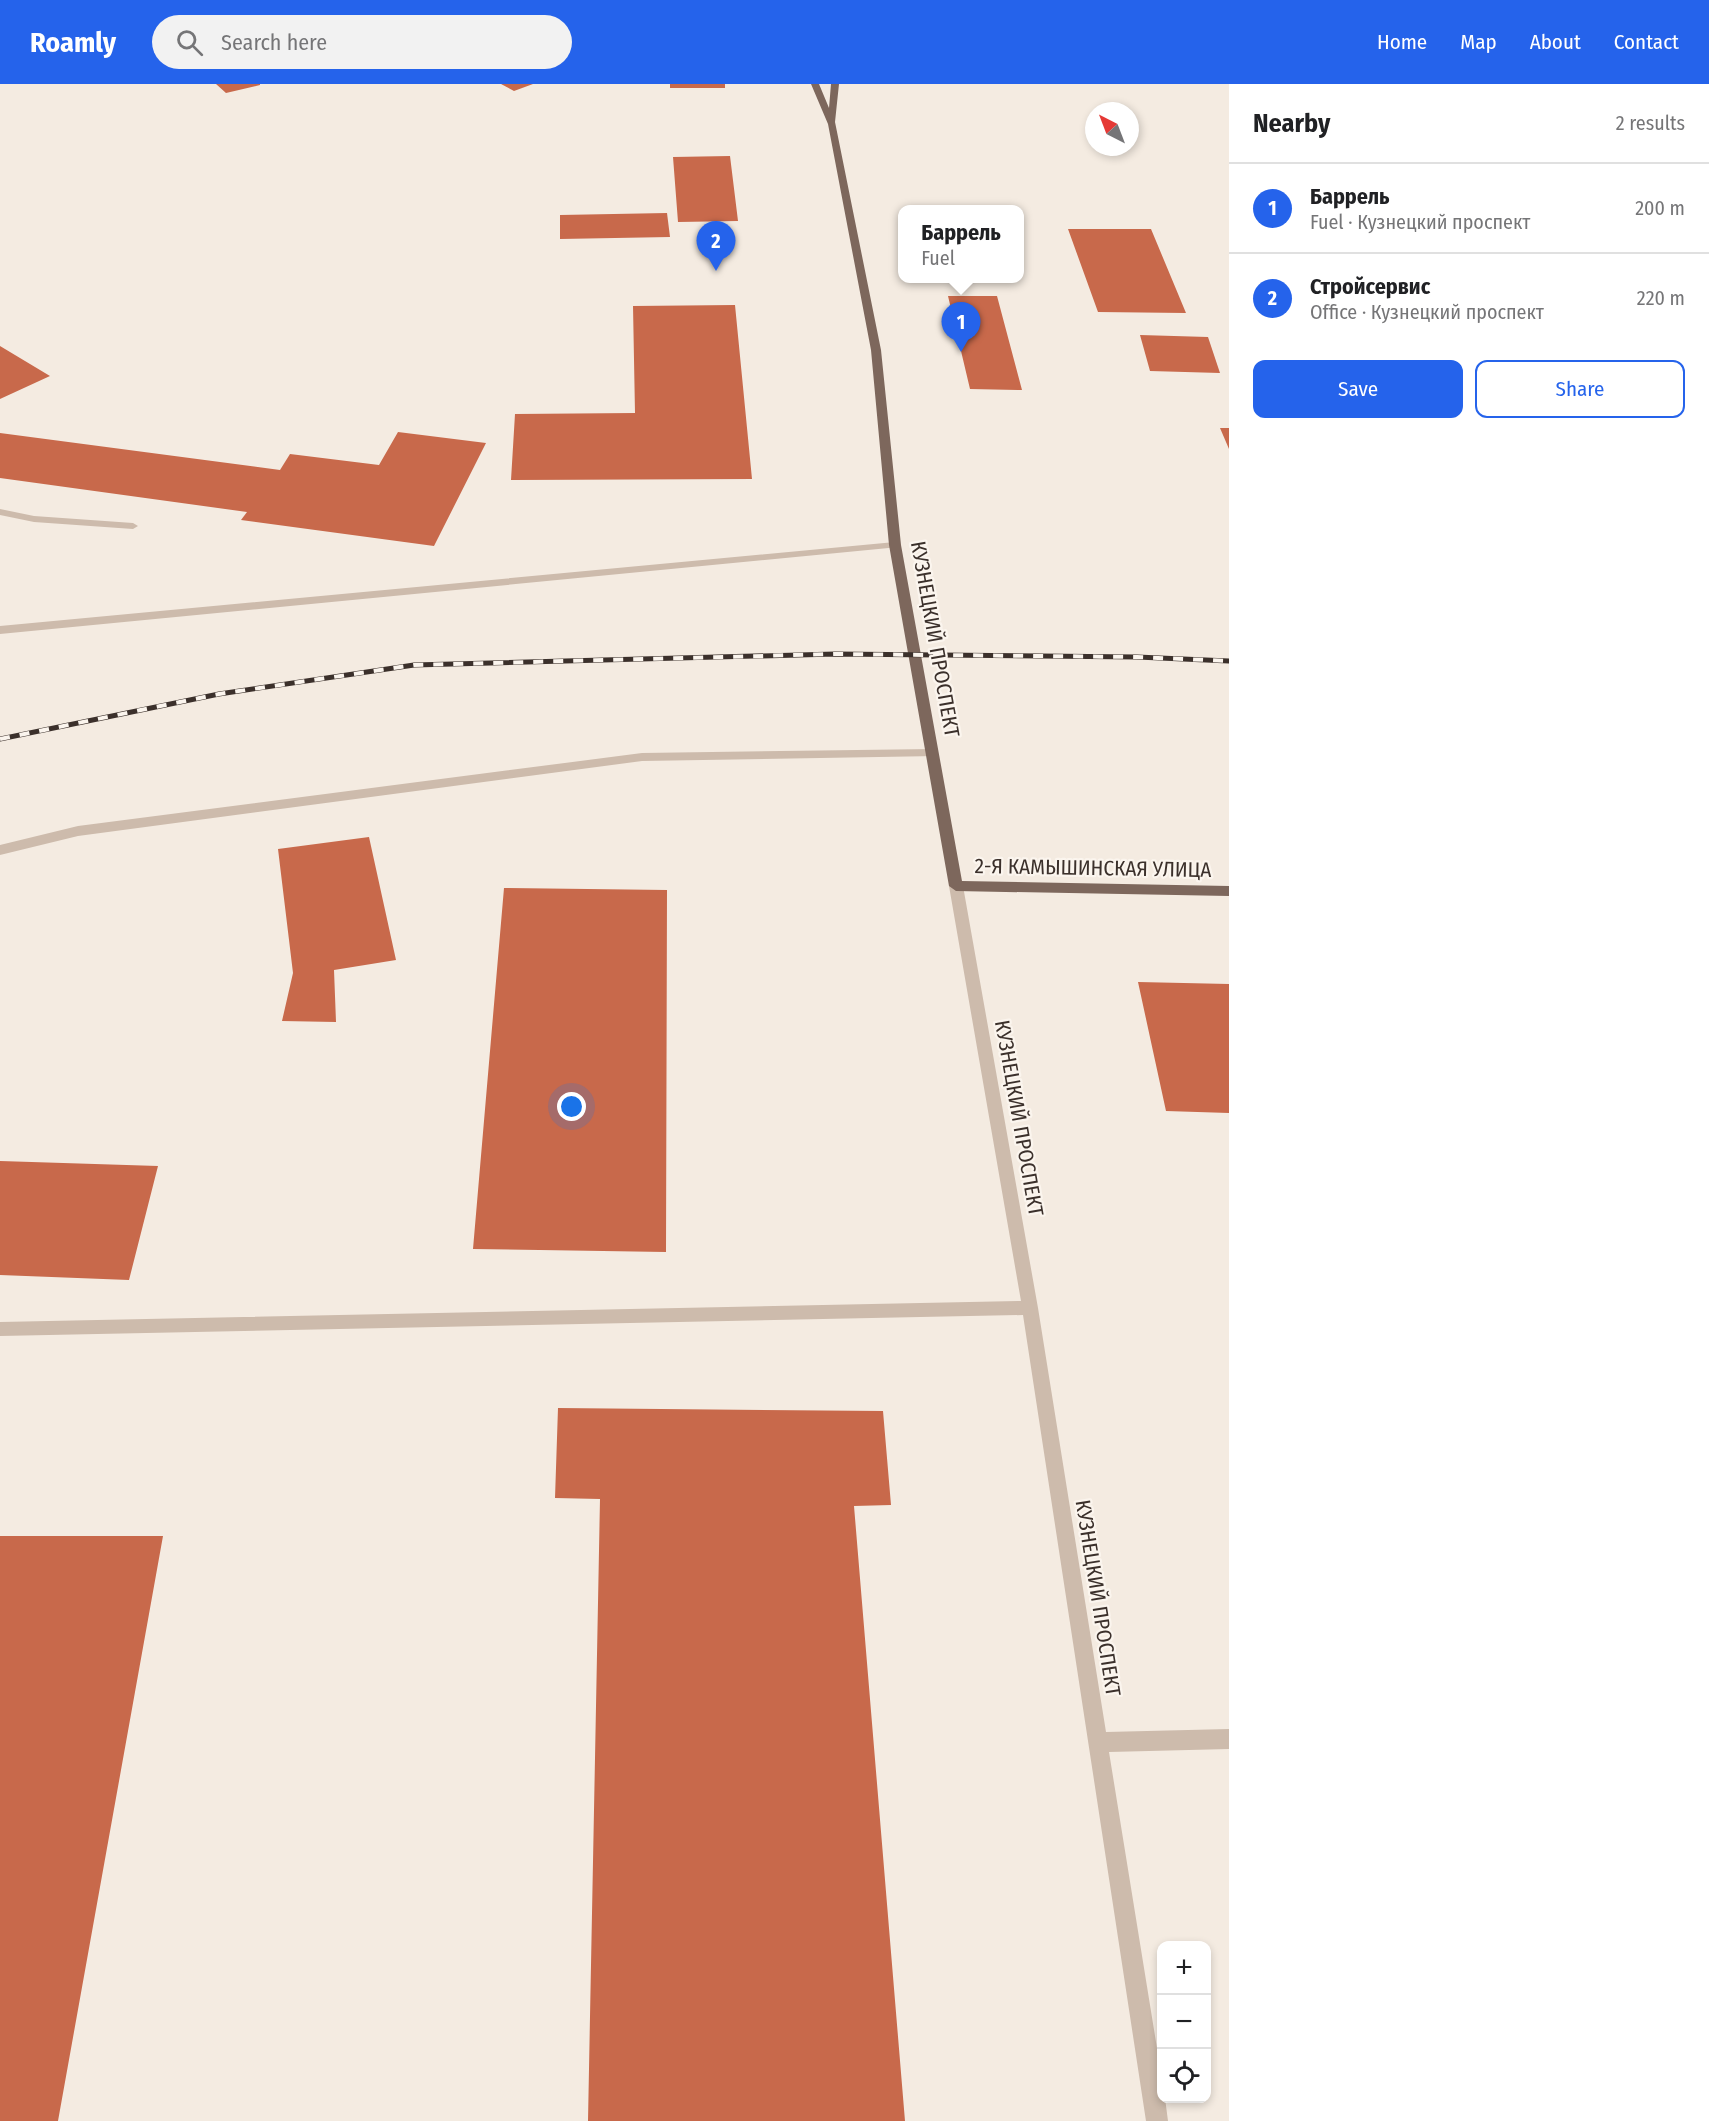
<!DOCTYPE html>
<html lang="en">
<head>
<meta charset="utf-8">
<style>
  :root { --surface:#fff; --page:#f2f2f2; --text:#202124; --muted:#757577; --line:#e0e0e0; --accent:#2563eb }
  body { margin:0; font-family:"Fira Sans Condensed",sans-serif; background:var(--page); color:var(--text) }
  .controls { position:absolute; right:18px; bottom:18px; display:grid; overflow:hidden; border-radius:12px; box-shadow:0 3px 9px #0003 }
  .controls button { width:54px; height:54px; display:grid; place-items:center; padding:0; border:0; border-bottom:2px solid var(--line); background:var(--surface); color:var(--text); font:30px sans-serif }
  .compass { position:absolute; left:1085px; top:18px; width:54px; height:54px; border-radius:50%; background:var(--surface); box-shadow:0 3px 9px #0003; rotate:318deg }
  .you { position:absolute; left:572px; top:1023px; width:21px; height:21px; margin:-15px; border:4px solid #fff; border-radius:50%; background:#1a73e8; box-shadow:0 0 0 9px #1a73e833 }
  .badge { display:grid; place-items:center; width:39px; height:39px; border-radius:50%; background:var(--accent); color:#fff; font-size:20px; font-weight:700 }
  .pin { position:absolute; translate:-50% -50px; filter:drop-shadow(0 2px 3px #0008) }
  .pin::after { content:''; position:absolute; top:32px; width:21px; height:18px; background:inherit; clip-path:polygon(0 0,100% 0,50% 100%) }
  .popup { position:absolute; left:898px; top:121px; width:126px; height:78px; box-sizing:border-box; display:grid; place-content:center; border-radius:12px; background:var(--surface); filter:drop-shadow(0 2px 4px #0005); font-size:20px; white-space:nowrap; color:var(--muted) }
  .popup b { font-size:22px; color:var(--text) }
  .popup::after { content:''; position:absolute; left:50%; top:100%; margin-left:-12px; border:12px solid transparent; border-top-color:var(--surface) }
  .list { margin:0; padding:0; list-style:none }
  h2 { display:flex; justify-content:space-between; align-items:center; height:78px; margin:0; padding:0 24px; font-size:26px }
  h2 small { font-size:20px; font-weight:400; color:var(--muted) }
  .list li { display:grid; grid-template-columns:39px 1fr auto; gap:18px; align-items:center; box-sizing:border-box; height:90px; padding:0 24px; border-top:2px solid var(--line) }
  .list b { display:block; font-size:22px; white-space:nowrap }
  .list p { margin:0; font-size:20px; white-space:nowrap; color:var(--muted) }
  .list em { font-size:20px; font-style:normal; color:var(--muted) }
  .actions { display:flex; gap:12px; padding:18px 24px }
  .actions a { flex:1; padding:14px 0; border:2px solid var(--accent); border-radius:12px; text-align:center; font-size:21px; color:var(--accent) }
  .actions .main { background:var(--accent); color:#fff }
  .icon { flex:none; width:33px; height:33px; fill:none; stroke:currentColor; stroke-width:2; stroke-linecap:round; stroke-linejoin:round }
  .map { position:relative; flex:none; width:1229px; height:2037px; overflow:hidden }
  header { display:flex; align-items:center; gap:36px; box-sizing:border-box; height:84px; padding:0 30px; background:var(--accent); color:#fff }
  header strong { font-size:28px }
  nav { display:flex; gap:33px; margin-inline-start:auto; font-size:21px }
  .search { width:420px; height:54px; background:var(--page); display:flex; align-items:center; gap:15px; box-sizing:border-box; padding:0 21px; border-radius:33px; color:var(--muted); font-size:22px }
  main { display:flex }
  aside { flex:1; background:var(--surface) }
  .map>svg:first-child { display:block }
  .building { fill:#c8694b }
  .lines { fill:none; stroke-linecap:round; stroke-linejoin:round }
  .minor { fill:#cdbbac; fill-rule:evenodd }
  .major { fill:#7d675c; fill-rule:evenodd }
  .rail-casing { stroke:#3b302b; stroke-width:5 }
  .rail { stroke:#fbf5ee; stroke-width:4; stroke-dasharray:10; stroke-linecap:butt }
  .labels { text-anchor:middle; stroke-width:4.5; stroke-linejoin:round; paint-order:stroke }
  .street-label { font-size:21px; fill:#3b302b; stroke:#fbf5ee }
</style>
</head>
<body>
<header>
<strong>Roamly</strong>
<div class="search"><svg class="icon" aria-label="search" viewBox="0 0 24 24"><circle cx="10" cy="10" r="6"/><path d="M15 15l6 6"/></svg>Search here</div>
<nav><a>Home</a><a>Map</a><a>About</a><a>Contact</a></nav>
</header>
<main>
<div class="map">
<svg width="1229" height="2037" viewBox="0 0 1229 2037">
  <rect width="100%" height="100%" fill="#f4ebe1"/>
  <path class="building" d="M216,0H260V1L226,9Z
    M501,0H533L514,7Z
    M670,0H725V4H670Z
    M730,72L738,137L678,138L673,73Z
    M667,129L670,153L560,155V131Z
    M1068,145H1151L1186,229L1098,228Z
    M948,212H997L1022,306L970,305Z
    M735,221L752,395L511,396L515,330L635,329L633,222Z
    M1140,251L1208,253L1220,289L1150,287Z
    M0,262L50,292L0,315Z
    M1220,344H1229V365Z
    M398,348L486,359L434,462L241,436L247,428L0,394V349L280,386L290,370L379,381Z
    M369,753L396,876L334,886L336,938L282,937L293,889L278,765Z
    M504,804L667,806L666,1168L473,1165Z
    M1138,898L1229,900V1029L1166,1027Z
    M0,1077L158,1082L129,1196L0,1191Z
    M558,1324L883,1327L891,1421L854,1422L905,2037H588L600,1415L555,1414Z
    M0,1452H163L58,2037H0Z"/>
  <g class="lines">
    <path class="minor" d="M0,425L34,432L133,439L138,442L133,445L34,438L0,431Z
      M895,458L901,461L899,463L0,550V542Z
      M933,665L937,666V672L642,677L78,752L0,771V761L78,742L642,669Z
      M956,797L963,802L1038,1224L1106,1648L1229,1645V1665L1109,1668L1162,1995V2014H1165L1168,2037H1146L1023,1231L0,1252V1238L1021,1217L949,802Z"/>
    <path class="major" d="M811,0H819L829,24L831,0H839L835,38L881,266L901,461L962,797L1229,802V812L956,807L949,802L889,461L871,266L828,40Z"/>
    <defs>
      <path id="rail" d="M0,655L219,610L414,581L835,570L1137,573L1229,577"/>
    </defs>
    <use href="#rail" class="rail-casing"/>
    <use href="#rail" class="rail"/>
  </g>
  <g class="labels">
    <g class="street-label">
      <text transform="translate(935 555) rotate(80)" y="7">КУЗНЕЦКИЙ ПРОСПЕКТ</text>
      <text transform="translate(1093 784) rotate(1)" y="7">2-Я КАМЫШИНСКАЯ УЛИЦА</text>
      <text transform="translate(1019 1034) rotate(80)" y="7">КУЗНЕЦКИЙ ПРОСПЕКТ</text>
      <text transform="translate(1098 1514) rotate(81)" y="7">КУЗНЕЦКИЙ ПРОСПЕКТ</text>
    </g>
  </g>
</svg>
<div class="controls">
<button>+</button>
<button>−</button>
<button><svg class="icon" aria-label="locate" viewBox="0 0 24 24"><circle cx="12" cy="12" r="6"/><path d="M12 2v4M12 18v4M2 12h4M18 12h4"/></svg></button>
</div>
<svg class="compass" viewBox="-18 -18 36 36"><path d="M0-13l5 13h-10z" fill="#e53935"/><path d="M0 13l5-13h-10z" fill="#757577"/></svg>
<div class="you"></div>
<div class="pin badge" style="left:961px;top:268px">1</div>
<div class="popup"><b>Баррель</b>Fuel</div>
<div class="pin badge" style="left:716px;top:187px">2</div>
</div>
<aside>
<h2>Nearby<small>2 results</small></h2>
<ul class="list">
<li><span class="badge">1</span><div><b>Баррель</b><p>Fuel · Кузнецкий проспект</p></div><em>200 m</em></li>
<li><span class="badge">2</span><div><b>Стройсервис</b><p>Office · Кузнецкий проспект</p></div><em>220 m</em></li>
</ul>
<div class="actions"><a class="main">Save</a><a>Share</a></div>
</aside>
</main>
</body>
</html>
